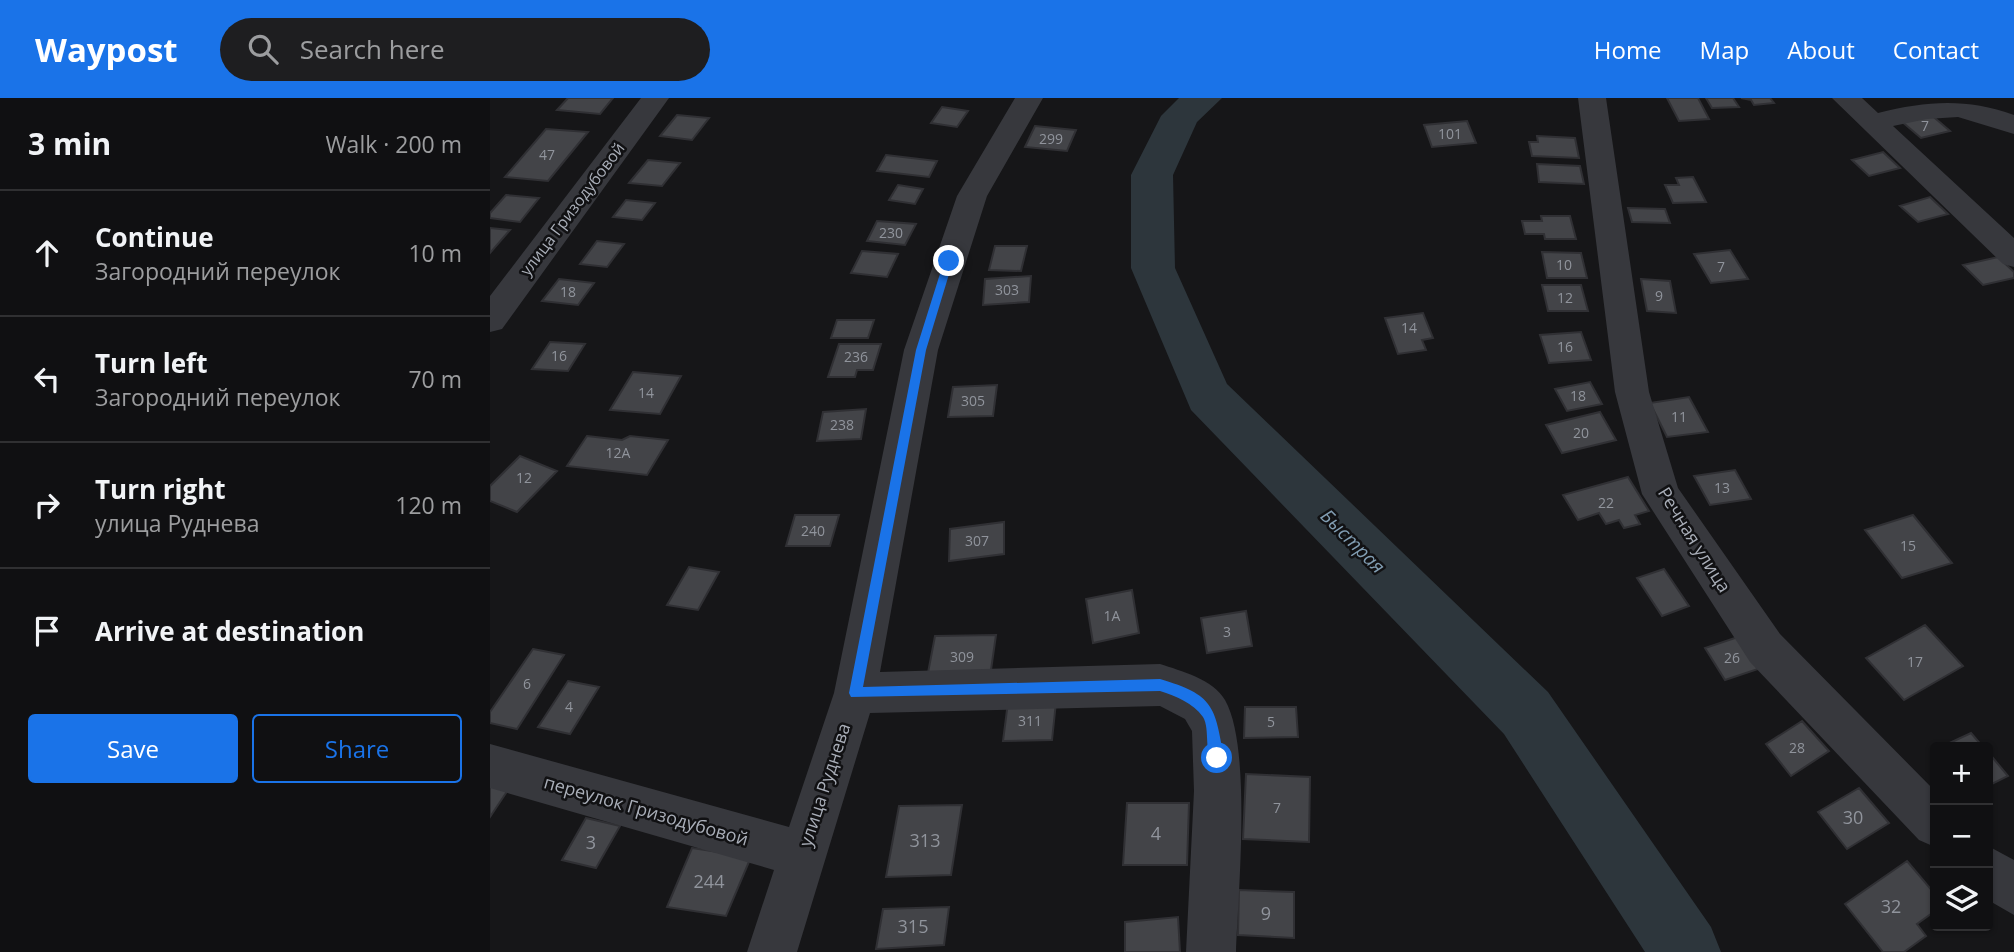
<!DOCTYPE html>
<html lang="en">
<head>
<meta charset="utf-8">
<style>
  :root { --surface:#101012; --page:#1e1e20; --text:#f1f3f6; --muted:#9c9d9f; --line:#303032; --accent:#1a73e8 }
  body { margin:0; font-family:"Open Sans",sans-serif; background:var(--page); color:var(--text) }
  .controls { position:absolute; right:21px; bottom:21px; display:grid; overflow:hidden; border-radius:7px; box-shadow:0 2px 5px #0004 }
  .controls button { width:63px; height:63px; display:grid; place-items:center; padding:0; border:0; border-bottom:2px solid var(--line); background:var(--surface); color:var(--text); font:35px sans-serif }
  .stop { position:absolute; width:21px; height:21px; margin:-16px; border:5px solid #1a73e8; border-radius:50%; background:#fff }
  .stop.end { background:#1a73e8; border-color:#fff; box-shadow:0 2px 7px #0008 }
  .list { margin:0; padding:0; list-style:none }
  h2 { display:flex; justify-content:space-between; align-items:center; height:91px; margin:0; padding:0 28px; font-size:30px }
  h2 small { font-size:23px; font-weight:400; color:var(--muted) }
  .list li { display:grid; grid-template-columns:46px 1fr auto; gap:21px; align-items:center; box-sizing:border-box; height:126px; padding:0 28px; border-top:2px solid var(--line) }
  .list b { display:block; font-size:26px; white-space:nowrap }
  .list p { margin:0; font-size:23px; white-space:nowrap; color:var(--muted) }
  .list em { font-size:23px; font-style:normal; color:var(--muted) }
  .actions { display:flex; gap:14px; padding:21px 28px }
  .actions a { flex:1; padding:16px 0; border:2px solid var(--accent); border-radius:7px; text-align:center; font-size:24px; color:var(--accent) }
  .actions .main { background:var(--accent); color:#fff }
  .icon { flex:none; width:38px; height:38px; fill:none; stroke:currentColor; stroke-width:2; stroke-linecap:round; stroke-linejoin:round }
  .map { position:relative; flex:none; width:1524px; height:854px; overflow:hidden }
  header { display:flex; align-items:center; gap:42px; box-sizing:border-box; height:98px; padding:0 35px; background:var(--accent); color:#fff }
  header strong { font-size:33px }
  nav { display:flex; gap:38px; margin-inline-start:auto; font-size:24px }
  .search { width:490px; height:63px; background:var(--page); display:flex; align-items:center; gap:18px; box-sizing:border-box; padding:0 24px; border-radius:38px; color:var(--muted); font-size:26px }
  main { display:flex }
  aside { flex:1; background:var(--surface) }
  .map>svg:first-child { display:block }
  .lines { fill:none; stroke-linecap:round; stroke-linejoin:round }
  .river { fill:#2d363c; fill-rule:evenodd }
  .building { fill:#434448; stroke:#303034; stroke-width:2 }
  .minor { fill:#37383d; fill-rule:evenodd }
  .route { fill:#1a73e8 }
  .labels { text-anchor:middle; stroke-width:5; stroke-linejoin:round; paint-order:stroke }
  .number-label { font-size:14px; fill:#90949c }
  .far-street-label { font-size:16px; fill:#a9aeb8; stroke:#111113 }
  .street-label { font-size:18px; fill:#a9aeb8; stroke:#111113 }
  .near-number-label { font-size:18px; fill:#90949c }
  .water-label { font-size:19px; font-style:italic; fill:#819db2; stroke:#111113 }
</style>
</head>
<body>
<header>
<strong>Waypost</strong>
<div class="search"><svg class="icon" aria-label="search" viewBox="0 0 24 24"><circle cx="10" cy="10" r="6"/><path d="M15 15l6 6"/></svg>Search here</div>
<nav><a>Home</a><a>Map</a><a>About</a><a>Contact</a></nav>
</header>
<main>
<aside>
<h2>3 min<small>Walk · 200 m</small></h2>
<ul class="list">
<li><svg class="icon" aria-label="ahead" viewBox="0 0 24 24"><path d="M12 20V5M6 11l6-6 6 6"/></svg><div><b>Continue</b><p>Загородний переулок</p></div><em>10 m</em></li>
<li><svg class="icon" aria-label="left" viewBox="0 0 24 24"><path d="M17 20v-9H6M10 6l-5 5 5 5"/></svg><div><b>Turn left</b><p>Загородний переулок</p></div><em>70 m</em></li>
<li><svg class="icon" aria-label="right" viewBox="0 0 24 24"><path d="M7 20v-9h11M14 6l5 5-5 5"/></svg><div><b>Turn right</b><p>улица Руднева</p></div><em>120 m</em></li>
<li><svg class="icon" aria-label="arrive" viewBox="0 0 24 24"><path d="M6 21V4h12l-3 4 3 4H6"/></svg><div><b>Arrive at destination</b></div></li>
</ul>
<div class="actions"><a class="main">Save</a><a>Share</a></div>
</aside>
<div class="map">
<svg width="1524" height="854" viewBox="0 0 1524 854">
  <rect width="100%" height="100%" fill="#161618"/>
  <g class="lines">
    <path class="river" d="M689,0H732L707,24L683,77L685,170L737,286L1058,594L1221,829L1231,854H1155L1014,636L701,312L641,170V77L671,18Z"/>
  </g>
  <path class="building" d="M78,0H123L110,16L67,12Z
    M1177,0H1208L1219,21L1189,23Z
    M1216,0H1243L1249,9L1222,10Z
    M1251,0H1280L1284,5L1264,7L1261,2Z
    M452,9L478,13L467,29L441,25Z
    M1439,15L1460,33L1431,40L1410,22Z
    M187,17L219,20L202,42L170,38Z
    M977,23L986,45L942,49L934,27Z
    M545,28L586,32L577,53L535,49Z
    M56,31L98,34L58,83L15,79Z
    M1047,38L1085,40L1089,60L1042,58L1039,44H1048Z
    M1393,54L1410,70L1379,78L1362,62Z
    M396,57L447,63L439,79L387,73Z
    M158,62L190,65L172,88L139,85Z
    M1047,66L1090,68L1094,86L1049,84Z
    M1203,79L1216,104L1183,105L1175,87H1189L1186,80Z
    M408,87L433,91L425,106L399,102Z
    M16,97L49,100L30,124L0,120V115Z
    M1440,99L1458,116L1428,124L1410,108Z
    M136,102L165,105L152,122L123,119Z
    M1138,110L1175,111L1180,125L1142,124Z
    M1051,118H1080L1086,141H1055L1054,136H1035L1032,123H1052Z
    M387,123L426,126L415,147L377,143Z
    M0,130L20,132L0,155Z
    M107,143L134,146L117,169L90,166Z
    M505,148H537L531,173L499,172Z
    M1240,152L1258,181L1221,185L1204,156Z
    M372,153L408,156L397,179L361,175Z
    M1052,154L1091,155L1097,180H1057Z
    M1508,159L1524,174V180L1493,187L1473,167Z
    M541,178L539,204L493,207L495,181Z
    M69,181L104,185L88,207L52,203Z
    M1151,181L1180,183L1186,215L1157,213Z
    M1052,187H1091L1098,213H1058Z
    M933,215L943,240L932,242L936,252L908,256L895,220Z
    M347,222H384L378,240H341Z
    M1091,234L1101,262L1059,265L1050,237Z
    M60,244L95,246L78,273L42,271Z
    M349,246H391L383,272H367L365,279H338Z
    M143,274L191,278L170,316L120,312Z
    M1100,284L1112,306L1077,313L1065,291Z
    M507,287L503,318L458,319L463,289Z
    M1199,299L1218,334L1177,339L1160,305Z
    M376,311L371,341L327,343L333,314Z
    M1110,314L1126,342L1072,355L1056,327Z
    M97,338L132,342L140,338L178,342L157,377L77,368Z
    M30,358L67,373L27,414L0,403V388Z
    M1245,372L1261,401L1220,407L1204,378Z
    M1138,379L1159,413L1145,417L1150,426L1134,430L1129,422L1116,426L1109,415L1088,422L1073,397Z
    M305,417H349L340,448H296Z
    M1423,417L1462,465L1412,480L1375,432Z
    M514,424V456L459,463L460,431Z
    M199,469L229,474L208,512L177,507Z
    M1174,471L1199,508L1172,518L1147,480Z
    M642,492L649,535L603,545L596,501Z
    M756,513L762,548L717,555L711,520Z
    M1435,527L1473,568L1414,602L1376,560Z
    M506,537L500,579L437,580L445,538Z
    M1248,539L1268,571L1235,582L1215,550Z
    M43,551L74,557L27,631L0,625V614Z
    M78,583L109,589L80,636L48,629Z
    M518,604H566L562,642L513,643Z
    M755,609H806L808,639L754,640Z
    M1312,623L1339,653L1301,678L1276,646Z
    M1481,635L1493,649H1451Z
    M1498,654L1518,678L1498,688Z
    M756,676L820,679L819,744L753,741Z
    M0,688L18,692L0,719Z
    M1369,690L1399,725L1357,751L1328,714Z
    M637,705H699L697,767H633Z
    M472,707L461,777L396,779L409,708Z
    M96,720L130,728L106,770L72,762Z
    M202,750L261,759L236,818L177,809Z
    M1417,763L1445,796V813L1427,826L1436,838L1414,854H1393L1355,806Z
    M749,792L804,794V840L748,837Z
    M459,809L454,847L386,851L393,811Z
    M688,819L690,854H635V824Z"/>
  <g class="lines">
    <path class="minor" d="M151,0H179L12,231L0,234V198Z
      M525,0H553L497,98L448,252L390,574L670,566C691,573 723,581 735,602C762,649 748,796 746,854H696L704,693L702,633L695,621L670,608L380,615L307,854H257L284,772L0,690V646L299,729L344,595L414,252L467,98Z
      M1088,0H1116L1159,294L1188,390L1290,536L1445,693V749L1429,742L1260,564L1152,396L1125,294Z
      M1342,0H1372L1388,15C1437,3 1476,0 1524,17V36L1468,19L1437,21L1403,28L1524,140V169L1513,166Z
      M1498,748L1524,762V817L1498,802Z"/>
  </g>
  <path class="route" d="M459,159L463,163L436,252L373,589L670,581C724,597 725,608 734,660L732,665L727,667C712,659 721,632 713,619C703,605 686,598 670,593L361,599L359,595L426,252L454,163Z"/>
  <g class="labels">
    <g class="number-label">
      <text x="1435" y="33">7</text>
      <text x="960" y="41">101</text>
      <text x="561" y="46">299</text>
      <text x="57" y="62">47</text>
      <text x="401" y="140">230</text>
      <text x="1074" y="172">10</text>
      <text x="1231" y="174">7</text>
      <text x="517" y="197">303</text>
      <text x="78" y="199">18</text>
      <text x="1169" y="203">9</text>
      <text x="1075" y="205">12</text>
      <text x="919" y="235">14</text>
      <text x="1075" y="254">16</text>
      <text x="69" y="263">16</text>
      <text x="366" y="264">236</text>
      <text x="156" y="300">14</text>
      <text x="1088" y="303">18</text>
      <text x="483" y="308">305</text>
      <text x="1189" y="324">11</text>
      <text x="352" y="332">238</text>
      <text x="1091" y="340">20</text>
      <text x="128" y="360">12А</text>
      <text x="34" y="385">12</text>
      <text x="1232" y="395">13</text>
      <text x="1116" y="410">22</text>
      <text x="323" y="438">240</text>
      <text x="487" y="448">307</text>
      <text x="1418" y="453">15</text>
      <text x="622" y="523">1А</text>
      <text x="737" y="539">3</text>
      <text x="472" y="564">309</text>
      <text x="1242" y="565">26</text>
      <text x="1425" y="569">17</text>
      <text x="37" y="591">6</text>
      <text x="79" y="614">4</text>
      <text x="540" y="628">311</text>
      <text x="781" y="629">5</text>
      <text x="1307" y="655">28</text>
      <text x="787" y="715">7</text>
    </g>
    <g class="far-street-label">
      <text transform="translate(82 111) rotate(-53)" y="6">улица Гризодубовой</text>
    </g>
    <g class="street-label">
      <text transform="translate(1204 442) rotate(58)" y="6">Речная улица</text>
      <text transform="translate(335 687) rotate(-72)" y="6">улица Руднева</text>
      <text transform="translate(156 713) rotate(16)" y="6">переулок Гризодубовой</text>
    </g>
    <g class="near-number-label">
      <text x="1363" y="726">30</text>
      <text x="666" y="742">4</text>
      <text x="435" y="749">313</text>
      <text x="101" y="751">3</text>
      <text x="219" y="790">244</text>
      <text x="1401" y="815">32</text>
      <text x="776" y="822">9</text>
      <text x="423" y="835">315</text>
    </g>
    <g class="water-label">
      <text transform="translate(863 443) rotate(45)" y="7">Быстрая</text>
    </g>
  </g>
</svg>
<div class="controls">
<button>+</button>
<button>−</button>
<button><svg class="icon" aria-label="layers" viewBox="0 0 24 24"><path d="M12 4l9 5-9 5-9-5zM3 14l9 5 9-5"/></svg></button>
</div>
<div class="stop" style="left:727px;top:660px"></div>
<div class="stop end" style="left:459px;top:163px"></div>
</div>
</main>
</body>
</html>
